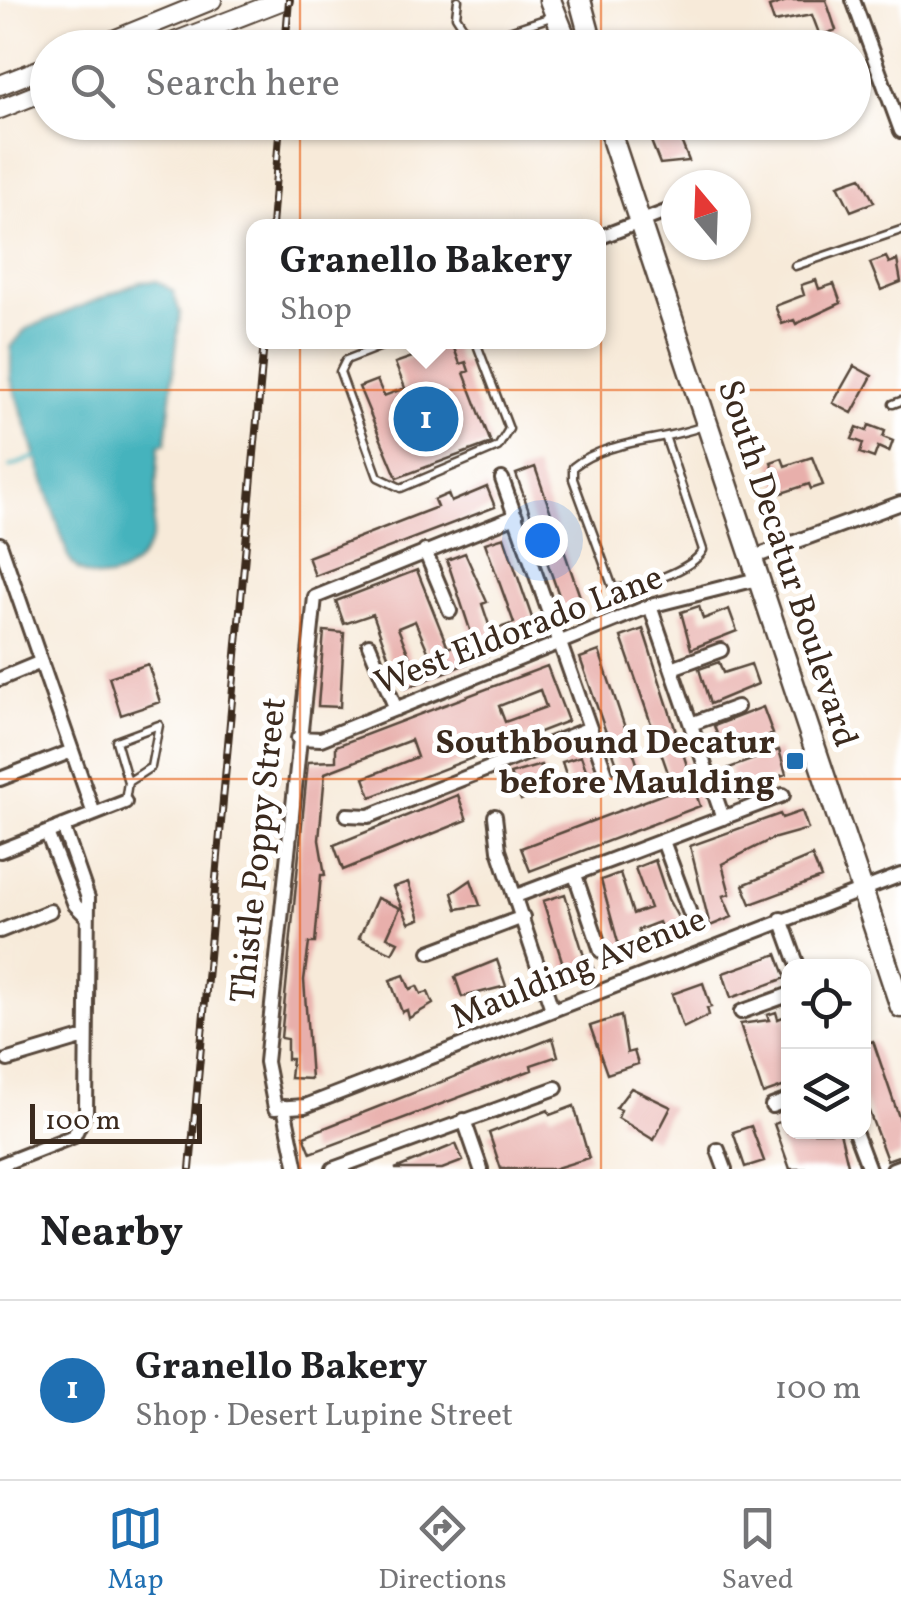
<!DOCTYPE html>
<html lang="en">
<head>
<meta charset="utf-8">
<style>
  :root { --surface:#fff; --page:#f2f2f2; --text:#202124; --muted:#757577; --line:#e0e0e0; --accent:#1f6fb2 }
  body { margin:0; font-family:Vollkorn,serif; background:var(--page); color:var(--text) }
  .controls { position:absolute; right:30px; bottom:30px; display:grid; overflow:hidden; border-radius:20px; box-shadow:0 2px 8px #0004 }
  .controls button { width:90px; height:90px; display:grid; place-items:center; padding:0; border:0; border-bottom:2px solid var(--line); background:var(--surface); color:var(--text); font:50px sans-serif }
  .compass { position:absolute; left:661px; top:170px; width:90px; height:90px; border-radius:50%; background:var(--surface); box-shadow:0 2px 8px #0004; rotate:341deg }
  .scale { position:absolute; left:30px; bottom:25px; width:172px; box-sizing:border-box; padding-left:10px; border:5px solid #3b2a1e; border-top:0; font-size:28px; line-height:35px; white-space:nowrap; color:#3b2a1e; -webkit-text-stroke:8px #fff; paint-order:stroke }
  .you { position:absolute; left:542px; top:540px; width:35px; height:35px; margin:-25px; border:8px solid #fff; border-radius:50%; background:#1a73e8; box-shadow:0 0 0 15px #1a73e833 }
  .badge { display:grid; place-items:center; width:65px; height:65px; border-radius:50%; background:var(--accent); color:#fff; font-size:32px; font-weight:700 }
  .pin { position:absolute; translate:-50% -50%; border:5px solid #fff; box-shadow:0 2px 10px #0006 }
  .popup { position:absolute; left:246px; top:219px; width:360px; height:130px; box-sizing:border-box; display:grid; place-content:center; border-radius:20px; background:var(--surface); filter:drop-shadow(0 2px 8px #0005); font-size:32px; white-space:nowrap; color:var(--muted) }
  .popup b { font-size:38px; color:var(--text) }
  .popup::after { content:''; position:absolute; left:50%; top:100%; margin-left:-20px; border:20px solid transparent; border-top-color:var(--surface) }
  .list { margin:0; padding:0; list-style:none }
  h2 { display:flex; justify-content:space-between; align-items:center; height:130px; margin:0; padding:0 40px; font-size:42px }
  h2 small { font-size:32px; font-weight:400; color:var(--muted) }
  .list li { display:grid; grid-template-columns:65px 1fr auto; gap:30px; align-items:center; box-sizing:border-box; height:180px; padding:0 40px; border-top:2px solid var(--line) }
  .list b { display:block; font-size:38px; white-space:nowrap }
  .list p { margin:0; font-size:32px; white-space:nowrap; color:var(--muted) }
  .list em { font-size:32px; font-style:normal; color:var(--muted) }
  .icon { flex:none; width:55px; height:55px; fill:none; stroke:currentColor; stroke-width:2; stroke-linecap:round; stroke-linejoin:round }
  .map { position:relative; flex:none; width:901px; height:1169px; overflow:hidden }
  .search { position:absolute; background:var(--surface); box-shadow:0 2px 8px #0004; left:30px; right:30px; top:30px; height:110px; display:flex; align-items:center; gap:25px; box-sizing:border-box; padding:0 35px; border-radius:55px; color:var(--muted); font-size:38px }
  .sheet { height:310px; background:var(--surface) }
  nav { display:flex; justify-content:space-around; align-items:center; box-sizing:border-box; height:140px; border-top:2px solid var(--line); background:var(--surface); font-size:28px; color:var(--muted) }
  nav a { display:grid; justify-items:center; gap:5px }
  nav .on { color:var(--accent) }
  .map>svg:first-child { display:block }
  .water { fill:#44b3bd; stroke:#406e6e; stroke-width:2.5 }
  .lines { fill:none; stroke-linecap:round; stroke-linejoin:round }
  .stream { stroke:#44b3bd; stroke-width:4 }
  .building { fill:#e8afab; fill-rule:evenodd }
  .service-casing { stroke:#57473a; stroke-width:11 }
  .minor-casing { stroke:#57473a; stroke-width:18 }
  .secondary-casing { stroke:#57473a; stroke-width:22 }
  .primary-casing { stroke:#57473a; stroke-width:25 }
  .service { stroke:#fff; stroke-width:6 }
  .minor { stroke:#fff; stroke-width:12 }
  .secondary { stroke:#fff; stroke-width:18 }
  .primary { stroke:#fff; stroke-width:20 }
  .rail-casing { stroke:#3b2a1e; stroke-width:8 }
  .rail { stroke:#fff; stroke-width:4; stroke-dasharray:11; stroke-linecap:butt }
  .grid { fill:none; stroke:#e8590c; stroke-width:2.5; stroke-opacity:0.55 }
  .poi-dot { fill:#1f6fb2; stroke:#fff; stroke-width:4 }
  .labels { text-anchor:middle; stroke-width:10; stroke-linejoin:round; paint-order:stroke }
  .street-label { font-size:35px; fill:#3b2a1e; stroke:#fff }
  .poi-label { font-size:35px; font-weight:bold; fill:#3b2a1e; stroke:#fff; text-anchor:end }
</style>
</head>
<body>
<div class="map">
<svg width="901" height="1169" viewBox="0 0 901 1169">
  <rect width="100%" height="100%" fill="#fff"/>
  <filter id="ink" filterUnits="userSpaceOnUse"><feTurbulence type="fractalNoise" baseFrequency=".01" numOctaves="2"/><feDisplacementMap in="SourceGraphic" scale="20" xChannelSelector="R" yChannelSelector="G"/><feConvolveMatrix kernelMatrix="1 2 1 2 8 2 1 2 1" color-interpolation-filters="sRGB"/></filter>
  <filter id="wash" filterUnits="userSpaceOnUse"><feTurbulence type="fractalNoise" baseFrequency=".0048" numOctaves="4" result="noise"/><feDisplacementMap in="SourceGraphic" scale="40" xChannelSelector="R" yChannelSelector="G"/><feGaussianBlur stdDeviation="2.25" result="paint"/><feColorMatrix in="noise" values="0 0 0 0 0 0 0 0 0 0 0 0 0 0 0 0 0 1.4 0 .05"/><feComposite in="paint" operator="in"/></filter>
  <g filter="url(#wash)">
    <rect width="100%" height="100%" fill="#f7ead9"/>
    <path class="water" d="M157,281L173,291L180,313L166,443L159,445L153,533C144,572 95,597 69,559L11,379V347L26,329L140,282Z"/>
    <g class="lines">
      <path class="stream" d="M10,467L38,456"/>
    </g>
    <g id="blocks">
      <path class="building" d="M789,0H826L836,30L820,36L812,15L774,22L769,7Z
        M676,128L689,161L660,164L651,141Z
        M861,177L874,202L851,211L838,185Z
        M886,257L889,263L897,260L901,282L881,290L870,263Z
        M816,280L819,289L834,284L841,303L796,324L794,320L782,324L775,306L804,295L801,285Z
        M452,343L460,364L466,362L469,371L464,373L491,443L397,478L359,387L377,380L384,396L405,388L395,363Z
        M854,366L872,376L852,413L833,403Z
        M869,425L885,431L883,437L893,441L889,452L878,447L874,458L860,453L863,443L852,439L857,427L867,431Z
        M812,457L823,485L811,489L809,484L782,493L771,462L782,458L785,466Z
        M535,467L585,611L567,618L516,474Z
        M487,487L495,507L315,576L308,557L437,507L434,500L448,494L451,502Z
        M504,537L538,635L406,688L399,669L394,672L373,614L344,624L336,601L417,570L448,648L473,639L447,560L465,553L487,602L482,604L491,631L514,623L485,543ZM415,621L430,656L412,663L398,628Z
        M699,606L703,619L729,609L737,631L691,649L681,612Z
        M643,629L700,806L530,871L521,848L674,790L621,637Z
        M324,631L344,633L340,707L318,706Z
        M599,651L642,778L624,784L580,658Z
        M719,662L723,673L751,664L758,684L710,704L699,669Z
        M148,664L160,702L121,715L109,677Z
        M547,666L568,721L371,797L364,778L417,757L411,740L325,773L319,840L325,875H321L315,943H309L304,980L311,1079L290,1078L292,1059H287V1039L281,1038L308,762L336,761V746ZM540,690L546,707L505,722L499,706Z
        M763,707L773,734L724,752L714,726Z
        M779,750L786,774L758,784L760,793L739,799L729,768Z
        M581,756L593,789L573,796L562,762Z
        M541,765L550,786L521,800L510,774Z
        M458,795L467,820L343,870L334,845Z
        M802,811L808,829L772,839L722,864L730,894L723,896L732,917L710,926L690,846L780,814L782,818Z
        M812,856L821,878L751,904L743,885Z
        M655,860L668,899L687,934L667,942L659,922L638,930L644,950L622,957L601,880L620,873L633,914L650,908L635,868Z
        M471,880L480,905L457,909L452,893Z
        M408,882L420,919L409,923L393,887Z
        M565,894L584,956L588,955L594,970L568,980L543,901Z
        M377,898L400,908L387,937L398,942L392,953L359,938Z
        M777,954L786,978L731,998L723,973Z
        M497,960L506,986L462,997L455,977Z
        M404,975L410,989L417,986L421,994L428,992L433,1004L409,1018L407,1010L402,1012L390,980Z
        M703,983L711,1007L707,1008L709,1015L683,1028L672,994Z
        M776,1012L778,1019L788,1015V1085L763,1094L740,1024L769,1020L767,1015Z
        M621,1016L627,1053L634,1051L638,1064L607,1074L590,1026Z
        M553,1038L558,1056L531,1065L532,1070L311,1153L304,1136Z
        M873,1041L901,1123V1155L887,1160L864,1098V1044Z
        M631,1088L671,1107L654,1140L618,1118L621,1110L616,1108Z
        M574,1106L589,1158L553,1169H501L489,1133L548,1110L550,1115Z
        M788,1119V1132H840L849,1169H790L774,1124Z
        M751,1126L764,1161L745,1167L733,1132Z
        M456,1144L463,1161L442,1169H395Z"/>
    </g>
  </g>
  <g filter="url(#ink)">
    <use href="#blocks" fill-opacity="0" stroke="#57473a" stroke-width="2.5"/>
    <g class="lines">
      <defs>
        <path id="service" d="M458,0L456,16L471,39L491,37L554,16
          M795,266L901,230
          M392,342L346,360L340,372L378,477L401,488L498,447L509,429L476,342
          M893,404L901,401
          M666,439L703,550C693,570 635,590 613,588L573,479V467C608,439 662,442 703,426
          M125,801L128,782L116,741L159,725L151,767L128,782"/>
        <path id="minor" d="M853,0L901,131
          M598,238L676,208
          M502,479L609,782
          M516,516L315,597L266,1062L275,1108L305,1106L901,875
          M0,544L94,814
          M425,551L450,611
          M754,557L901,503
          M650,606L723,818
          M369,645L396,709
          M672,668L721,650
          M0,679L41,662
          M691,724L737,707
          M298,738L321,739L650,606L761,578
          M0,779L72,751
          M347,815L369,816L590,728
          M495,816L499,850L552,1009
          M47,833L75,905L87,917
          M663,841L689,911
          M0,851L125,802
          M575,875L601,951
          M516,896L783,795
          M781,919L798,966
          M0,931L50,911
          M430,952L523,917
          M741,1012L788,995
          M8,1060L85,1037
          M772,1106L788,1100
          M284,1107L297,1169
          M464,1120L481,1169
          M855,1132L869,1169
          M718,1150L725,1169
          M0,1165L74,1136L86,1111L88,898L63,826
          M333,1169L556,1088
          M893,1169L901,1166"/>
        <path id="secondary" d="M94,48L212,0
          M159,48L283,0
          M0,85L48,66
          M0,109L48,90"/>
        <path id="primary" d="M550,0L569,48
          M580,0L593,48
          M611,122L613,141L901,1007"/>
      </defs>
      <use href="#service" class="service-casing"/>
      <use href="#minor" class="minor-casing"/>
      <use href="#secondary" class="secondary-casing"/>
      <use href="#primary" class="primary-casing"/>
      <use href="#service" class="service"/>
      <use href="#minor" class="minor"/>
      <use href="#secondary" class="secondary"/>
      <use href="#primary" class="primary"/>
      <defs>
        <path id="rail" d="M285,48L289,0
          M272,226L280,122
          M190,1169L264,342"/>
      </defs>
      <use href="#rail" class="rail-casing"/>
      <use href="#rail" class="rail"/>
    </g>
  </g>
  <path class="grid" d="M300,0V48M601,0V48M300,122V1169M601,122V1169M0,390H901M0,779H901"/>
  <rect class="poi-dot" x="785" y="751" width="20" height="20" rx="5"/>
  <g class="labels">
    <g class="street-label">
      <text transform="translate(789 563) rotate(72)" y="12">South Decatur Boulevard</text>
      <text transform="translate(518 629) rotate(-21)" y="12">West Eldorado Lane</text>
      <text transform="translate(257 850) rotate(-84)" y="12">Thistle Poppy Street</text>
      <text transform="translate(578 967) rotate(-22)" y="12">Maulding Avenue</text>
    </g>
    <g class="poi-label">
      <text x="775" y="753">Southbound Decatur<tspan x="775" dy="40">before Maulding</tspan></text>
    </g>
  </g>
</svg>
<div class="controls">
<button><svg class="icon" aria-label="locate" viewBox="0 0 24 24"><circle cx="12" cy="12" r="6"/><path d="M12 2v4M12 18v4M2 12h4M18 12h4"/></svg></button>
<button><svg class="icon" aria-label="layers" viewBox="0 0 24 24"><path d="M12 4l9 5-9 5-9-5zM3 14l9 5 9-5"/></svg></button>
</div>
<svg class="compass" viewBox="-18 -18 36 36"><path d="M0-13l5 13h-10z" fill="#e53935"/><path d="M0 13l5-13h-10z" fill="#757577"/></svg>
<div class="scale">100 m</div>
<div class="you"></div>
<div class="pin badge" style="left:426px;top:419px">1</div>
<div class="popup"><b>Granello Bakery</b>Shop</div>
<div class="search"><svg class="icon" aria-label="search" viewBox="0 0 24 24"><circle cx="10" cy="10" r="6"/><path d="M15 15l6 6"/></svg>Search here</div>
</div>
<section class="sheet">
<h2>Nearby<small></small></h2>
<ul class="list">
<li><span class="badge">1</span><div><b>Granello Bakery</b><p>Shop · Desert Lupine Street</p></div><em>100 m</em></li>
</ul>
</section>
<nav>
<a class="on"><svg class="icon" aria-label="map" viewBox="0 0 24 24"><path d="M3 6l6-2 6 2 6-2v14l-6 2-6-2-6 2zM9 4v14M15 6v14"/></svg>Map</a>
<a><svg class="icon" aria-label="directions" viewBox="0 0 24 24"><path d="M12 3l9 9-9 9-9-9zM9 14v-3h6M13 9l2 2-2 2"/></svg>Directions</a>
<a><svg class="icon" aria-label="saved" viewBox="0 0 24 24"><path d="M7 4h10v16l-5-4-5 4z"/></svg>Saved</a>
</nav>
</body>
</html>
